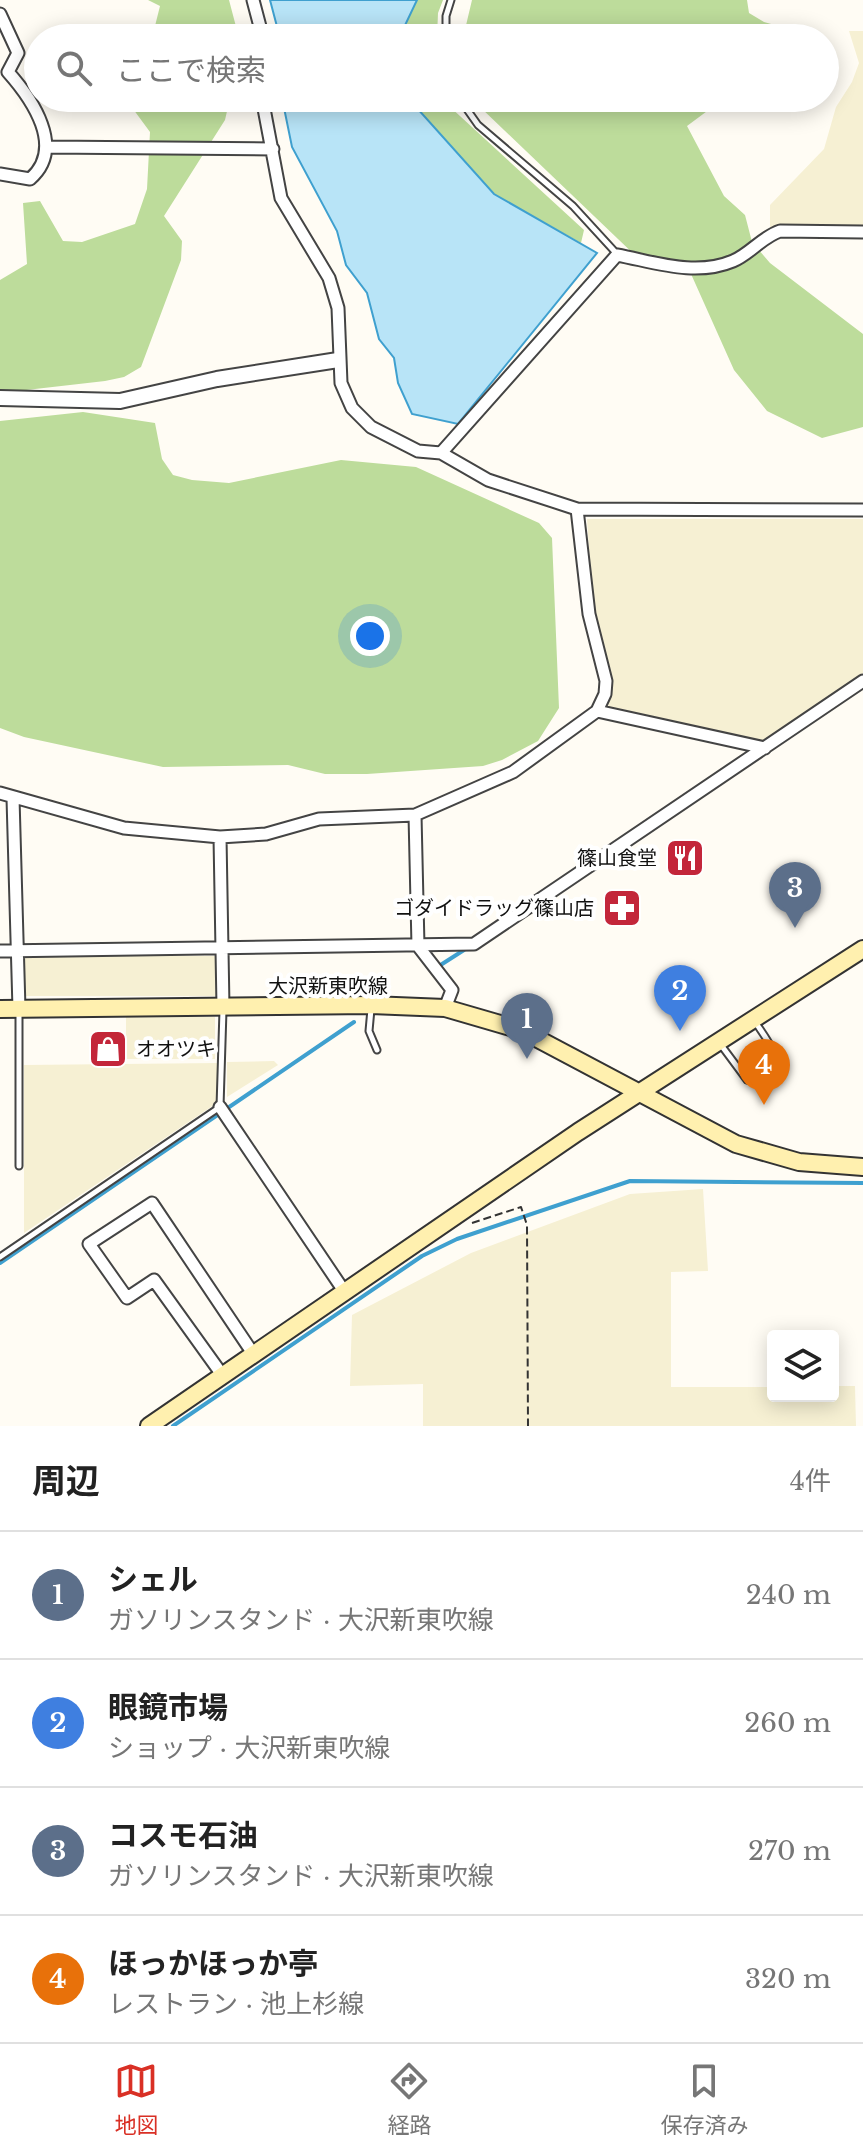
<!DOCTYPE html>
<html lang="ja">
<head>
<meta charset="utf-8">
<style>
  :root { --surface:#fff; --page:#f2f2f2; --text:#222; --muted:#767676; --line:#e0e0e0; --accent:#d93025 }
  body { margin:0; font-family:"Libre Baskerville","Noto Sans JP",serif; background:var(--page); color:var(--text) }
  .controls { position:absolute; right:24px; bottom:24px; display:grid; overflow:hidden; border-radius:8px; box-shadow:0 4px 20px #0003 }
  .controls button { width:72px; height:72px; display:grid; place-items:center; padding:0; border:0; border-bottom:2px solid var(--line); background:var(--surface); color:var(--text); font:40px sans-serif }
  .you { position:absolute; left:370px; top:636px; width:28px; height:28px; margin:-20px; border:6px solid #fff; border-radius:50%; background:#1a73e8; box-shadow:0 0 0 12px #1a73e833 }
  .badge { display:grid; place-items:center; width:52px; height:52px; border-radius:50%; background:var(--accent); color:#fff; font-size:26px; font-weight:700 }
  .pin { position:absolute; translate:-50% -66px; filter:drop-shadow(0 2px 4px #0008) }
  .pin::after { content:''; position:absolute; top:42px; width:28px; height:24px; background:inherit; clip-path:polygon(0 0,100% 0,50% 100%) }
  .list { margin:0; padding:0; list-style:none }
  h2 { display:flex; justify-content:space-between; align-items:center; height:104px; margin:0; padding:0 32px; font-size:34px }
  h2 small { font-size:26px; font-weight:400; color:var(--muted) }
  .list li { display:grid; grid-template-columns:52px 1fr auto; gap:24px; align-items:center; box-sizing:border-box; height:128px; padding:0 32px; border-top:2px solid var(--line) }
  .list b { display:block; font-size:30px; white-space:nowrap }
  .list p { margin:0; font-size:26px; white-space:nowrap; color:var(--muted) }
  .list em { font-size:26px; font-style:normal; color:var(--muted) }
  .icon { flex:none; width:44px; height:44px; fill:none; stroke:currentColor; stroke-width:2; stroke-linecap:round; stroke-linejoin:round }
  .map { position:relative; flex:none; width:863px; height:1426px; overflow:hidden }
  .search { position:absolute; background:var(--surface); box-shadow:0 4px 20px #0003; left:24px; right:24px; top:24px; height:88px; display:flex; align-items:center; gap:20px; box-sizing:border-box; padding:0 28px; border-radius:44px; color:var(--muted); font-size:30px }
  .sheet { height:616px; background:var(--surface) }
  nav { display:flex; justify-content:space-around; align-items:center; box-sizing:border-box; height:112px; border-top:2px solid var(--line); background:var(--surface); font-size:22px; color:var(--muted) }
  nav a { display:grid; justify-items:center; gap:4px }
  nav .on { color:var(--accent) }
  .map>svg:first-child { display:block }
  .farmland { fill:#f6f0d3 }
  .forest { fill:#bddc9b }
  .water { fill:#b8e4f7; stroke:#3fa0cf; stroke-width:2 }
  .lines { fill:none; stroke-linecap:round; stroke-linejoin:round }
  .stream { stroke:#3fa0cf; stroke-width:4 }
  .service-casing { stroke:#444; stroke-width:9 }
  .minor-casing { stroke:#444; stroke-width:15 }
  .tertiary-casing { stroke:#444; stroke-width:18 }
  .secondary-casing { stroke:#333; stroke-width:20 }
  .path { stroke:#333; stroke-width:2; stroke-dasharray:8 4; stroke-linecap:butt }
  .service { stroke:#fff; stroke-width:5 }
  .minor { stroke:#fff; stroke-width:11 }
  .tertiary { stroke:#fff; stroke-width:14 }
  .secondary { stroke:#fff0af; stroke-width:16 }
  .labels { text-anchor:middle; stroke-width:8; stroke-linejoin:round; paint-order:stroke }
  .poi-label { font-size:20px; fill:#111; stroke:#fff; text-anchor:end }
  .street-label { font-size:20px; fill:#111; stroke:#fff }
</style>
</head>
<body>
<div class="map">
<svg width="863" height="1426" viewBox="0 0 863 1426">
  <rect width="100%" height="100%" fill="#fffcf4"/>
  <path class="farmland" d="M849,31H863V228L770,229V205L824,149L836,107L852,82L859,63Z
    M587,519H863V673L763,741L606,710L612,684L593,607Z
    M22,956H216V996H22Z
    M126,1017H215V1059H126Z
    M274,1061L278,1065L227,1097V1062Z
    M218,1063L217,1103L24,1233V1065Z
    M703,1189L708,1271L671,1272V1387H773V1396H833V1386H855L856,1426H423V1384L350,1386L352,1315L471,1253L630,1194Z"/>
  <path class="forest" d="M148,0H229L239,38H152L160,6Z
    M417,0H443L438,13L437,38H399Z
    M472,0H747L749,13L764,22L821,38H463Z
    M125,98H230L225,120L164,216L182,241L181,260L141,367L124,377L105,381L0,393V280L27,264L23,203L40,201L63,241L82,242L135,224L147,189L150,132Z
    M408,98H446L448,105L584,230L581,243L494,194Z
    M478,98H821L816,102L718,103L687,126L724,196L745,215L752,242L770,263L863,334V427L822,438L767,411L734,370L687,265L641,261L480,107Z
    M83,412L155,423L162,459L173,475L192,480L229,483L341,460L416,467L539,523L552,538L559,708L538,741L502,760L483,766L367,774H325L288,765L163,767L24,737L0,728V421Z"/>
  <path class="water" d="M270,0H417L399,38H280Z
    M282,98H408L494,194L597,253L458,424L412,414L398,383L394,358L379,339L367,293L346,265L337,231L292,147Z"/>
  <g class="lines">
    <path class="stream" d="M439,966L464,950
      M0,1263L354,1022
      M173,1426L422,1256L457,1239L630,1181L863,1183"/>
    <defs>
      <path id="service" d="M446,38V16L451,0
        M459,98L478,125L573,206L617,254
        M371,1009L369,1031L377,1050
        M19,1011V1166
        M721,1045L747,1080C755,1083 763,1084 770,1077C787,1061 763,1035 754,1020
        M0,1257L220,1107L223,1010"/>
      <path id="minor" d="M253,0L263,38
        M0,14L18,53L8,72C32,99 66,148 30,179L0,174
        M262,98L281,198L329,278L338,308L341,383L352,408L371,427L418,451L441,453L488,480L577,509L863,510
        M47,147L273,149
        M441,453L617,255C655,262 695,277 733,261C750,254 762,237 780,231L863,232
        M597,711L765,748
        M0,793L124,828L220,837L266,834L319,819L415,815L513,772L597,711L605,694L606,681L589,614L577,509
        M13,798L19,1009
        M415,815L418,946L452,990L445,1008
        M220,837L223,1007
        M0,951L474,944L863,681
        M220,1107L344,1291
        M223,1376L154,1280L127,1298L89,1244L152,1203L254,1355"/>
      <path id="tertiary" d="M0,398L120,401L217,379L338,360"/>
      <path id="secondary" d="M0,1009L371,1005L445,1008L521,1030L736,1144L799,1162L863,1167
        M149,1426L578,1132L863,949"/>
    </defs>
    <use href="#service" class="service-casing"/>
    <use href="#minor" class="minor-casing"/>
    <use href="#tertiary" class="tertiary-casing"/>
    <use href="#secondary" class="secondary-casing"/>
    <path class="path" d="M472,1223L521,1207L527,1225L528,1426"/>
    <use href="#service" class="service"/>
    <use href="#minor" class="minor"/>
    <use href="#tertiary" class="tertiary"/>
    <use href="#secondary" class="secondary"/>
  </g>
  <defs>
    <symbol id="restaurant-square" viewBox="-11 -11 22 22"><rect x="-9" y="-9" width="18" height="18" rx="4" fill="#c3263a" stroke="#fff"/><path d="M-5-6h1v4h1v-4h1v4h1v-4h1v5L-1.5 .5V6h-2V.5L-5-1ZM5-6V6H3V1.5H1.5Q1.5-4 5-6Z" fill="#fff"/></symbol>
    <symbol id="pharmacy-square" viewBox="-11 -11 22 22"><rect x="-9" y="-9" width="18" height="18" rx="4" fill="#c3263a" stroke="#fff"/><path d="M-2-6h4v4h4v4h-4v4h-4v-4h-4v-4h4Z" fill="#fff"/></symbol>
    <symbol id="shop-square" viewBox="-11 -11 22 22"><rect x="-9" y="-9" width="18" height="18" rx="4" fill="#c3263a" stroke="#fff"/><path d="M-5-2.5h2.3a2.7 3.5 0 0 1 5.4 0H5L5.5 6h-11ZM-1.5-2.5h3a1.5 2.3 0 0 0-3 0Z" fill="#fff"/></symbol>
  </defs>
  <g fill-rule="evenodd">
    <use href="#restaurant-square" x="663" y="836" width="44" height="44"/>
    <use href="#pharmacy-square" x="600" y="886" width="44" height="44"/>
    <use href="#shop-square" x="86" y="1027" width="44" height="44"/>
  </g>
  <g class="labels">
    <g class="poi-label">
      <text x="657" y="865">篠山食堂</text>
      <text x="594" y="915">ゴダイドラッグ篠山店</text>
      <text x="136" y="1056" text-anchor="start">オオツキ</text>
    </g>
    <g class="street-label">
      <text x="328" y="993">大沢新東吹線</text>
    </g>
  </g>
</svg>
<div class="controls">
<button><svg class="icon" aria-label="layers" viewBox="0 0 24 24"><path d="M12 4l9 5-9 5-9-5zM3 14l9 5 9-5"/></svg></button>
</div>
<div class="you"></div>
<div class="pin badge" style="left:527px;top:1059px;background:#5c6f8a">1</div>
<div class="pin badge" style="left:680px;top:1031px;background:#3f7fe0">2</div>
<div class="pin badge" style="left:795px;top:928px;background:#5c6f8a">3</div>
<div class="pin badge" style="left:764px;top:1105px;background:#e8710a">4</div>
<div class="search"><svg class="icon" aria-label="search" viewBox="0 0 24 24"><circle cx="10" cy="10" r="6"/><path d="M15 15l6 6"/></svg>ここで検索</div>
</div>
<section class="sheet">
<h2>周辺<small>4件</small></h2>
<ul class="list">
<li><span class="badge" style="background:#5c6f8a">1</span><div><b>シェル</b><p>ガソリンスタンド · 大沢新東吹線</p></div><em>240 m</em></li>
<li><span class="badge" style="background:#3f7fe0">2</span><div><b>眼鏡市場</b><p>ショップ · 大沢新東吹線</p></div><em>260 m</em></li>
<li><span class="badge" style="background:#5c6f8a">3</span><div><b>コスモ石油</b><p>ガソリンスタンド · 大沢新東吹線</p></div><em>270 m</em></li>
<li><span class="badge" style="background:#e8710a">4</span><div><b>ほっかほっか亭</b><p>レストラン · 池上杉線</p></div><em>320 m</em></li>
</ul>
</section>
<nav>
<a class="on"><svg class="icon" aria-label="map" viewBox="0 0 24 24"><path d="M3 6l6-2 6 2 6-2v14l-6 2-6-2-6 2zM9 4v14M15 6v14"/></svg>地図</a>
<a><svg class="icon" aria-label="directions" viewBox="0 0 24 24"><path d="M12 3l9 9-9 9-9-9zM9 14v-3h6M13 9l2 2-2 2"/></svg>経路</a>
<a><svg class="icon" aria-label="saved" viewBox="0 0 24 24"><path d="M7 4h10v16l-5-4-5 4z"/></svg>保存済み</a>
</nav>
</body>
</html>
